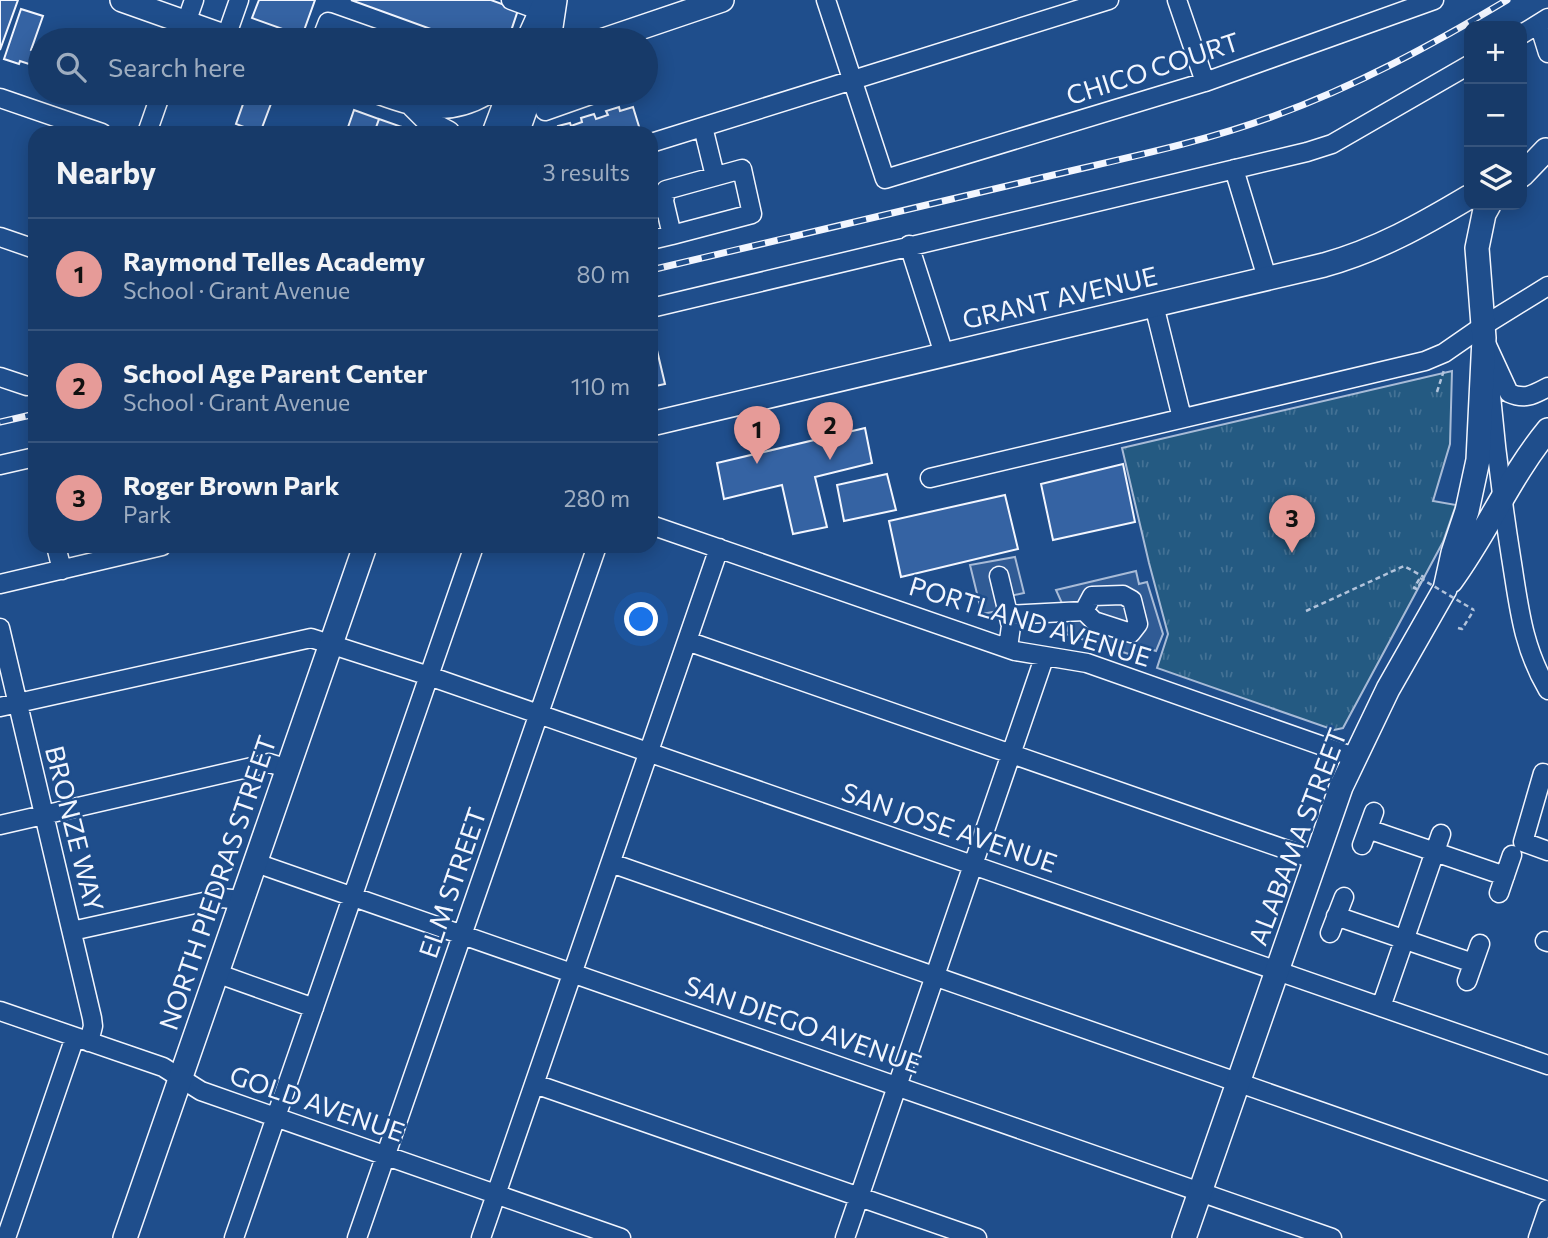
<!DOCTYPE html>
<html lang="en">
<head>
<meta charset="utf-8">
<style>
  :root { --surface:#173a69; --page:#244571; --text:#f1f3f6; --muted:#9eadc0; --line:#36547d; --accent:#e69b98 }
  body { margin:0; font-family:Commissioner,sans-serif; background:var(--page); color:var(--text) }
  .controls { position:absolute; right:21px; top:21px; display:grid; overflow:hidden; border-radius:14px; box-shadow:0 4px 18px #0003 }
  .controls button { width:63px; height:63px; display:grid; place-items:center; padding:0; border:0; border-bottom:2px solid var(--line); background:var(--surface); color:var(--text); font:35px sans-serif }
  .you { position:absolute; left:642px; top:620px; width:24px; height:24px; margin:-18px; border:5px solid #fff; border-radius:50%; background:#1a73e8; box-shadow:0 0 0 10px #1a73e833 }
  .badge { display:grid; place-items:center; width:46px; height:46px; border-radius:50%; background:var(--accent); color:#111; font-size:23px; font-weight:700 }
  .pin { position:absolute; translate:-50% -58px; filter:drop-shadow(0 2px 4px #0008) }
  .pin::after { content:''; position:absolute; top:37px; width:24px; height:21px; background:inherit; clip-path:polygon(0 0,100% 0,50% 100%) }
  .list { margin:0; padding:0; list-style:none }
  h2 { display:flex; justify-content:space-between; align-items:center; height:91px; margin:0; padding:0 28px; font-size:30px }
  h2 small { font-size:23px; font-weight:400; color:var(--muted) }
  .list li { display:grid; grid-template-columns:46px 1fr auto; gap:21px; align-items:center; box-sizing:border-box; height:112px; padding:0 28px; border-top:2px solid var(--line) }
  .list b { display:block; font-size:26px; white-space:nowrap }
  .list p { margin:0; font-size:23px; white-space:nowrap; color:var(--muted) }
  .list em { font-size:23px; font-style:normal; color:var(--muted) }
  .icon { flex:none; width:38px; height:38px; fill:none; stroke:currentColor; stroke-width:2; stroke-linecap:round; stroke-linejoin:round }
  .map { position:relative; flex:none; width:1548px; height:1238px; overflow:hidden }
  .search { position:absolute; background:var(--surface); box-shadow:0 4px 18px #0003; left:28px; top:28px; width:630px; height:77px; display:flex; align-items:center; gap:18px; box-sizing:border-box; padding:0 24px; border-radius:38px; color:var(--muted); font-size:26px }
  .panel { position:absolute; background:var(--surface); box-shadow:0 4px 18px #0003; left:28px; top:126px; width:630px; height:427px; border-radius:21px }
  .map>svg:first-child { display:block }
  .park { fill:url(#park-tufts); stroke:#a8bbd7; stroke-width:2 }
  .parking { fill:#305b95; stroke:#a8bbd7; stroke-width:2 }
  .building { fill:#3563a3; stroke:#f2f6ff; stroke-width:2 }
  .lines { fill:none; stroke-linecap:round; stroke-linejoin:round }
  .minor-casing { stroke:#f2f6ff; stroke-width:21 }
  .major-casing { stroke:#f2f6ff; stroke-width:26 }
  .path { stroke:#b3c4dc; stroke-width:2.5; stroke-dasharray:5 3.5; stroke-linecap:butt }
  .minor { stroke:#1f4e8c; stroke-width:18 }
  .major { stroke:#1f4e8c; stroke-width:23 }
  .rail-casing { stroke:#f2f6ff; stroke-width:7 }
  .rail { stroke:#1f4e8c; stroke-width:4.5; stroke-dasharray:13; stroke-linecap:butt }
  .path-bridge { stroke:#b3c4dc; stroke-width:2.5; stroke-dasharray:5 3.5; stroke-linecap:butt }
  .labels { text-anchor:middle; stroke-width:5; stroke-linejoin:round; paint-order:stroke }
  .street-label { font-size:26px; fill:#f2f6ff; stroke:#1f4e8c }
</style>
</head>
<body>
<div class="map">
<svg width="1548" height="1238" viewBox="0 0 1548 1238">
  <defs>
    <pattern id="park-tufts" width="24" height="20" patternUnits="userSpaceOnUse" patternTransform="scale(1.75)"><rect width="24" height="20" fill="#245a82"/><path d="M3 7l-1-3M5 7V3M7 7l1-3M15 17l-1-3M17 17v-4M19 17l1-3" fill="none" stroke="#447295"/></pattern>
  </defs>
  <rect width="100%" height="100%" fill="#1f4e8c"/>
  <path class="park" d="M1452,371L1450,444L1433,501L1456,505L1443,542L1343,728L1334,730L1157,668L1168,634L1149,563L1122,448Z"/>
  <path class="parking" d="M1015,557L1024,593L1000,598L1003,610L982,614L970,565Z
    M1136,571L1139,584L1147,582L1163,634L1156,651L1140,646L1135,656L1066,634L1070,621L1056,590Z"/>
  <path class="building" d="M0,0H18L0,50Z
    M259,0H315L302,36L252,18Z
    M351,0H491L518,10L508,40H461Z
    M21,9L43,16L31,50L36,52L32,65L20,61L19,64L4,59Z
    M128,31L152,40H125Z
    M247,93H275L260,133L236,124Z
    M619,107L620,111L633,107L641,133H550L559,130L558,126L570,123L571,126L582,122L581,118L594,114L596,119L608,115L606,111Z
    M354,110L379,119L374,133H346Z
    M379,119L402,127L400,133H374Z
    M402,127L421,133H400Z
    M651,325L665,384L651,387Z
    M865,428L872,463L815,477L827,527L793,534L782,485L724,499L717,463Z
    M1123,464L1135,522L1053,540L1041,484Z
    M887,474L896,510L844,521L837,485Z
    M1005,495L1018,549L901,577L889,521Z"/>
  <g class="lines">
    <defs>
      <path id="minor" d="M511,0L541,11
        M826,0L885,179L1205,82L1434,0
        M1177,0L1205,82
        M1539,24L1548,53
        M1522,34L1548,18
        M226,37L239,0
        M180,40L194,0
        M321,40L328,22L379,40
        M0,98L102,133
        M545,111L596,93
        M703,127L715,176
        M147,133L161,93
        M651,143L1109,0
        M1234,169L1267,278
        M664,201L666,190L742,169L752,214L672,235
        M651,212L664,201L672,235L651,240
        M0,237L35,249
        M909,245L944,354
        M1154,305L1182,418
        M651,308L1307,152L1332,144L1469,65
        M1485,341L1509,393C1525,400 1533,395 1548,387
        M0,377L27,386
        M1490,386C1495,443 1502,500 1511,557C1519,606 1522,646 1548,690
        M0,465L35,457
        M930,478L1425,361L1444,353L1483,326L1548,286
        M651,525L1015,651L1087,663L1354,757
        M56,546L62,570
        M999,576L1011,626L1008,648
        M0,584L162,546
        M1008,615L1084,611L1094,621L1131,633L1138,624L1132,600L1123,595L1092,596L1084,611
        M0,628L92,1018L93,1026L89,1042
        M687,641L1316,860
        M0,707L311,638L429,676L1548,1065
        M1543,773L1523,842L1548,851
        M0,825L269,763L289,769
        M1368,829L1505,876
        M1362,845L1374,812
        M256,863L1332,1238
        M611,863L1548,1191
        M1499,893L1512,855
        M1336,916L1473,963
        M72,931L222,898L241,900
        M1330,933L1344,897
        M1545,941L1548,942
        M216,973L314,1008
        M1467,981L1480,944
        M1381,1007L1441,834
        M0,1011L163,1067L201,1091L621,1238
        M535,1084L977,1238
        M6,1238L75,1037
        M234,1238L474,546
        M357,1238L597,546
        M481,1238L719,548
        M845,1238L1044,658
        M1538,1238L1548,1209"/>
      <path id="major" d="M122,0L235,40
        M528,40L546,0
        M549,40L555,0
        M604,40L722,0
        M381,93C419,107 448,115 486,93
        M413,105L433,125L448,133
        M494,133L509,93
        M517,133L531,93
        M1522,175L1546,150
        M651,424L1324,265C1378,250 1422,225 1469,197
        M1451,581C1487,532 1510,476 1548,430
        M125,1238L365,546
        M1184,1238L1341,787L1388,689L1445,589L1453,553L1467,511L1478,460L1484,338L1477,248L1484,214L1489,205"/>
    </defs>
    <use href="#minor" class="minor-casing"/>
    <use href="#major" class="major-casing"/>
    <path class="path" d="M1437,392L1444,370
      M1306,611L1404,566L1424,577L1417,589L1414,588L1420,578
      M1458,628L1462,629L1474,610"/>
    <use href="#minor" class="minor"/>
    <use href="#major" class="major"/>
    <defs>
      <path id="rail" d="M651,270C777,240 902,211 1028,181C1110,161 1195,145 1274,116C1356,86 1432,45 1507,0
        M0,422L35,414"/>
    </defs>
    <use href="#rail" class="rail-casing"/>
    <use href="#rail" class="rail"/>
    <path class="path-bridge" d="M1420,578L1474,610"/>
  </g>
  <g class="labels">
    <g class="street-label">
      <text transform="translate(1153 69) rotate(-18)" y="9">CHICO COURT</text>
      <text transform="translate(1060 298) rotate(-13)" y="9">GRANT AVENUE</text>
      <text transform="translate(1030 622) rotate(17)" y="9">PORTLAND AVENUE</text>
      <text transform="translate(949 828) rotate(19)" y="9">SAN JOSE AVENUE</text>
      <text transform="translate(74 829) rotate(76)" y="9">BRONZE WAY</text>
      <text transform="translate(1298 837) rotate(-69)" y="9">ALABAMA STREET</text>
      <text transform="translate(218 883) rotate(-71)" y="9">NORTH PIEDRAS STREET</text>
      <text transform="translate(453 883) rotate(-71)" y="9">ELM STREET</text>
      <text transform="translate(803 1025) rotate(19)" y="9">SAN DIEGO AVENUE</text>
      <text transform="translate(317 1104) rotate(19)" y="9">GOLD AVENUE</text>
    </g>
  </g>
</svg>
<div class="controls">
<button>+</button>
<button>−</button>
<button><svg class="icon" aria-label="layers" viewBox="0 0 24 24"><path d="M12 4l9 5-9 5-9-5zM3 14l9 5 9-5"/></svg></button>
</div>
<div class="you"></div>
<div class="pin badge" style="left:757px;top:464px">1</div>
<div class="pin badge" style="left:830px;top:460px">2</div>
<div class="pin badge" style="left:1292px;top:553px">3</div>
<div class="search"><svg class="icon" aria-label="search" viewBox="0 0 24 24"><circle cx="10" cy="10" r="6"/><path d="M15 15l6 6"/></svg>Search here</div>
<section class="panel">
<h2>Nearby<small>3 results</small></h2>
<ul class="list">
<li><span class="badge">1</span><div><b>Raymond Telles Academy</b><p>School · Grant Avenue</p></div><em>80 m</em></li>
<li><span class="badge">2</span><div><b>School Age Parent Center</b><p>School · Grant Avenue</p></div><em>110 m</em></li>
<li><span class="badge">3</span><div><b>Roger Brown Park</b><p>Park</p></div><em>280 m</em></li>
</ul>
</section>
</div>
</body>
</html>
